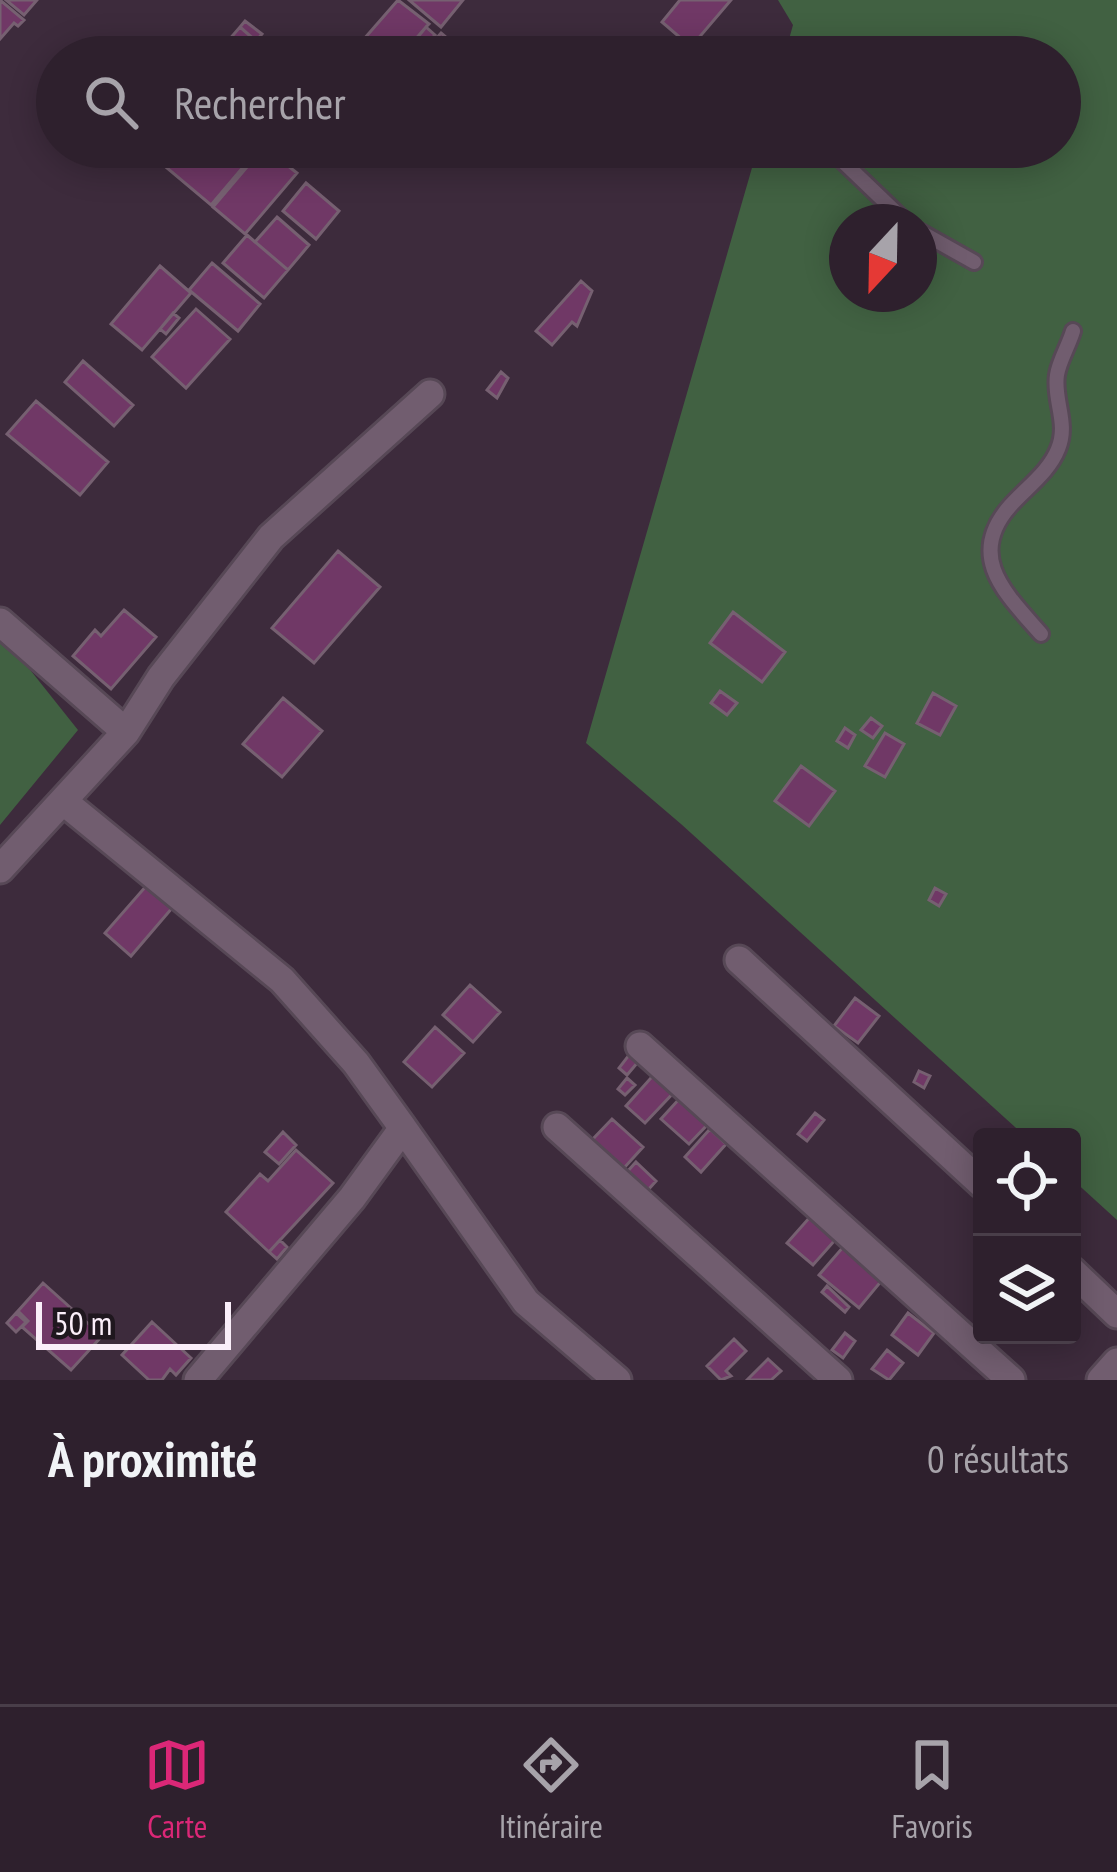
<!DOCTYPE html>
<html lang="fr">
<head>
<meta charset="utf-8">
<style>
  :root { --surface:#2e202d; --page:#3a2d39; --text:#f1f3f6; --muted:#a7a3aa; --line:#493e49; --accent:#db2777 }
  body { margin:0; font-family:"PT Sans Narrow",sans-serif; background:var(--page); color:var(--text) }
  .controls { position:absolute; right:36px; bottom:36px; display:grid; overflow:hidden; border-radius:12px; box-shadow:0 6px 30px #0003 }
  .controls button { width:108px; height:108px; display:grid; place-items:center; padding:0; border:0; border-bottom:3px solid var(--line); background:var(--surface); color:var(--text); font:60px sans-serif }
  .compass { position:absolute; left:829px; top:204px; width:108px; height:108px; border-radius:50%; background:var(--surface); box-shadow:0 6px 30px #0003; rotate:202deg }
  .scale { position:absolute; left:36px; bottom:30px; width:195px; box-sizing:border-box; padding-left:12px; border:6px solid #faeef9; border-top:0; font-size:33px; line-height:42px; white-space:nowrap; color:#faeef9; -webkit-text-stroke:9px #1f171e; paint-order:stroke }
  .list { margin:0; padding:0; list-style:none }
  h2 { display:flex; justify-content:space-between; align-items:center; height:156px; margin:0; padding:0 48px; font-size:51px }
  h2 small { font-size:39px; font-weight:400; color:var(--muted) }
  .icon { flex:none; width:66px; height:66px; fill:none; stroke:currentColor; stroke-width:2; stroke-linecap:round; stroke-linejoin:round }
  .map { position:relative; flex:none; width:1117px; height:1380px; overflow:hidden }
  .search { position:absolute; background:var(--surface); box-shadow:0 6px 30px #0003; left:36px; right:36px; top:36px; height:132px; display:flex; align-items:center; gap:30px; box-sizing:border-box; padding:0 42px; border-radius:66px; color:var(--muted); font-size:45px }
  .sheet { height:324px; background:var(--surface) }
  nav { display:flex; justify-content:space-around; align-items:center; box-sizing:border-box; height:168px; border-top:3px solid var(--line); background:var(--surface); font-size:33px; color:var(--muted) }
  nav a { display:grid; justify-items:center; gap:6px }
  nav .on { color:var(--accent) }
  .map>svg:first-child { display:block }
  .green { fill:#416142; fill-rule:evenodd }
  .building { fill:#703866; stroke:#766071; stroke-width:3 }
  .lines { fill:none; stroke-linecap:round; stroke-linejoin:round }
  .lane-casing { stroke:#574856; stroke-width:20 }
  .street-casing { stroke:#574856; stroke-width:33 }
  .lane { stroke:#715d6f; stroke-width:14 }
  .street { stroke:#715d6f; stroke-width:27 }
</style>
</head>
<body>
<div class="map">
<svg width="1117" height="1380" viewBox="0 0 1117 1380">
  <rect width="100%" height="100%" fill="#3d2b3c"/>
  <path class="green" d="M778,0H1117V1220L1072,1179V1137H1026L681,824L586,743L758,147H1060V57H784L793,25ZM847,222H919V294H847Z
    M0,632L78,730L0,825Z"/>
  <path class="building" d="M0,0L24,20L18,26L14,23L0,39Z
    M6,0H37L24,15Z
    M398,0L429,24L426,27L400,57H353L350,55Z
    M409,0H463L441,27Z
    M680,0H731L691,47L662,22Z
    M245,21L262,34L256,41L240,27Z
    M240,27L256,41L275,57H214Z
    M426,27L435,35L425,45L417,38Z
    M441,33L468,56L467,57H420Z
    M414,41L423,49L416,57H400Z
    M142,147H260L211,205Z
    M264,147L297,173L245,234L213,207Z
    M306,183L339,211L316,239L283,211Z
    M277,217L309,245L288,270L255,242Z
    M247,235L288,270L264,298L223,263Z
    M212,263L260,304L238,331L189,290Z
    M160,266L191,293L142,350L111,324Z
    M581,281L592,291L577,326L572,322L552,345L536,331Z
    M196,309L230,339L186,388L152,357Z
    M173,313L179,318L166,334L160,329Z
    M83,361L133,405L114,426L65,382Z
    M501,372L508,378L497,398L487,390Z
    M36,401L108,462L80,495L7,434Z
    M338,551L380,587L314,663L272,628Z
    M124,610L156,637L111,689L73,656L95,630L101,636Z
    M733,612L785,652L762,682L710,643Z
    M720,691L737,703L727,715L711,703Z
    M933,693L956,706L940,735L917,723Z
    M283,698L322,731L282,777L243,744Z
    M871,718L882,726L873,738L861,730Z
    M845,728L855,735L848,748L837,741Z
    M885,733L904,744L885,777L865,766Z
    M801,766L835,791L809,826L775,801Z
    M147,885L173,907L131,956L105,933Z
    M935,888L946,894L939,906L929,900Z
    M470,985L500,1012L473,1042L443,1015Z
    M855,998L879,1016L858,1043L834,1026Z
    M435,1027L464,1053L432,1087L404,1062Z
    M629,1055L638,1062L627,1075L619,1068Z
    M658,1070L678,1088L645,1123L626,1106Z
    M919,1071L930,1076L924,1088L914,1082Z
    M627,1078L635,1085L625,1095L618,1089Z
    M680,1098L709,1123L689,1144L661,1119Z
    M815,1113L824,1120L807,1141L798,1134Z
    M612,1119L643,1147L624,1168L592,1140Z
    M710,1129L726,1144L701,1172L685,1157Z
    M283,1132L296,1145L279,1164L265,1152Z
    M296,1150L333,1183L269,1252L226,1212L260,1174L268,1181Z
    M636,1162L656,1181L647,1191L627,1172Z
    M810,1217L836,1239L813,1265L787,1243Z
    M280,1240L287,1247L277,1259L269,1252Z
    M844,1246L883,1279L859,1308L819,1275Z
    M43,1283L102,1336L71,1370L22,1327L28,1321L18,1311Z
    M827,1286L849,1307L845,1312L822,1292Z
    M16,1313L26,1322L16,1332L7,1323Z
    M908,1313L934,1333L918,1355L892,1335Z
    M152,1322L191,1358L176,1375L170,1369L162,1380H149L122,1355Z
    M845,1333L855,1341L843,1358L832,1350Z
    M734,1339L746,1351L726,1371L731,1376L721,1380L707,1366Z
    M887,1350L903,1363L889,1380L872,1369Z
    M768,1359L781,1371L771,1380H747Z"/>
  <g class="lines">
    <defs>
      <path id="lane" d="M833,152L906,222
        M919,231L974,262
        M1041,634C1007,595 965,557 1010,506C1026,488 1049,472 1058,449C1069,423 1053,400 1057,375C1059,361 1069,345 1073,331"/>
      <path id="street" d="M0,622L126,732
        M63,801L282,980L356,1063L403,1128L352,1198L198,1380
        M0,869L126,732L161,677L271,537L430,394
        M739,960L982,1184
        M640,1046L1011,1380
        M557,1127L838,1380
        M403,1128L526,1302L617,1380
        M1072,1271L1117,1314
        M1101,1380L1117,1362"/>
    </defs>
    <use href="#lane" class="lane-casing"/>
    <use href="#street" class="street-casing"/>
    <use href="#lane" class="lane"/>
    <use href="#street" class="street"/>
  </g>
</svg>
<div class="controls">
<button><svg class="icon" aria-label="locate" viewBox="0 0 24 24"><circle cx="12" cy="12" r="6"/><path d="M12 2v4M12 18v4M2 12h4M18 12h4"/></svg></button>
<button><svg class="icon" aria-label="layers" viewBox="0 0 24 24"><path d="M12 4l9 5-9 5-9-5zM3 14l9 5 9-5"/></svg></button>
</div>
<svg class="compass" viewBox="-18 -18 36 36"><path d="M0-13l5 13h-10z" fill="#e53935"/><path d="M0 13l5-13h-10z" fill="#a7a3aa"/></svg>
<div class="scale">50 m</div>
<div class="search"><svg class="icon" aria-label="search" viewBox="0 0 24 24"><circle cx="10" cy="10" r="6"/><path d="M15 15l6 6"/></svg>Rechercher</div>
</div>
<section class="sheet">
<h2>À proximité<small>0 résultats</small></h2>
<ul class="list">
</ul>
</section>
<nav>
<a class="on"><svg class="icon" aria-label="map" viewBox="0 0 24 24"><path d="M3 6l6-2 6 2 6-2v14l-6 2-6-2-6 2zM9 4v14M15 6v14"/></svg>Carte</a>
<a><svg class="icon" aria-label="directions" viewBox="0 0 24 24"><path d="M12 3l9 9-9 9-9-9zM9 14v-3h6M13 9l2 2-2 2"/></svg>Itinéraire</a>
<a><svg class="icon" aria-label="saved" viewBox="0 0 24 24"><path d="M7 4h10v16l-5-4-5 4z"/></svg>Favoris</a>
</nav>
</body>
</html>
